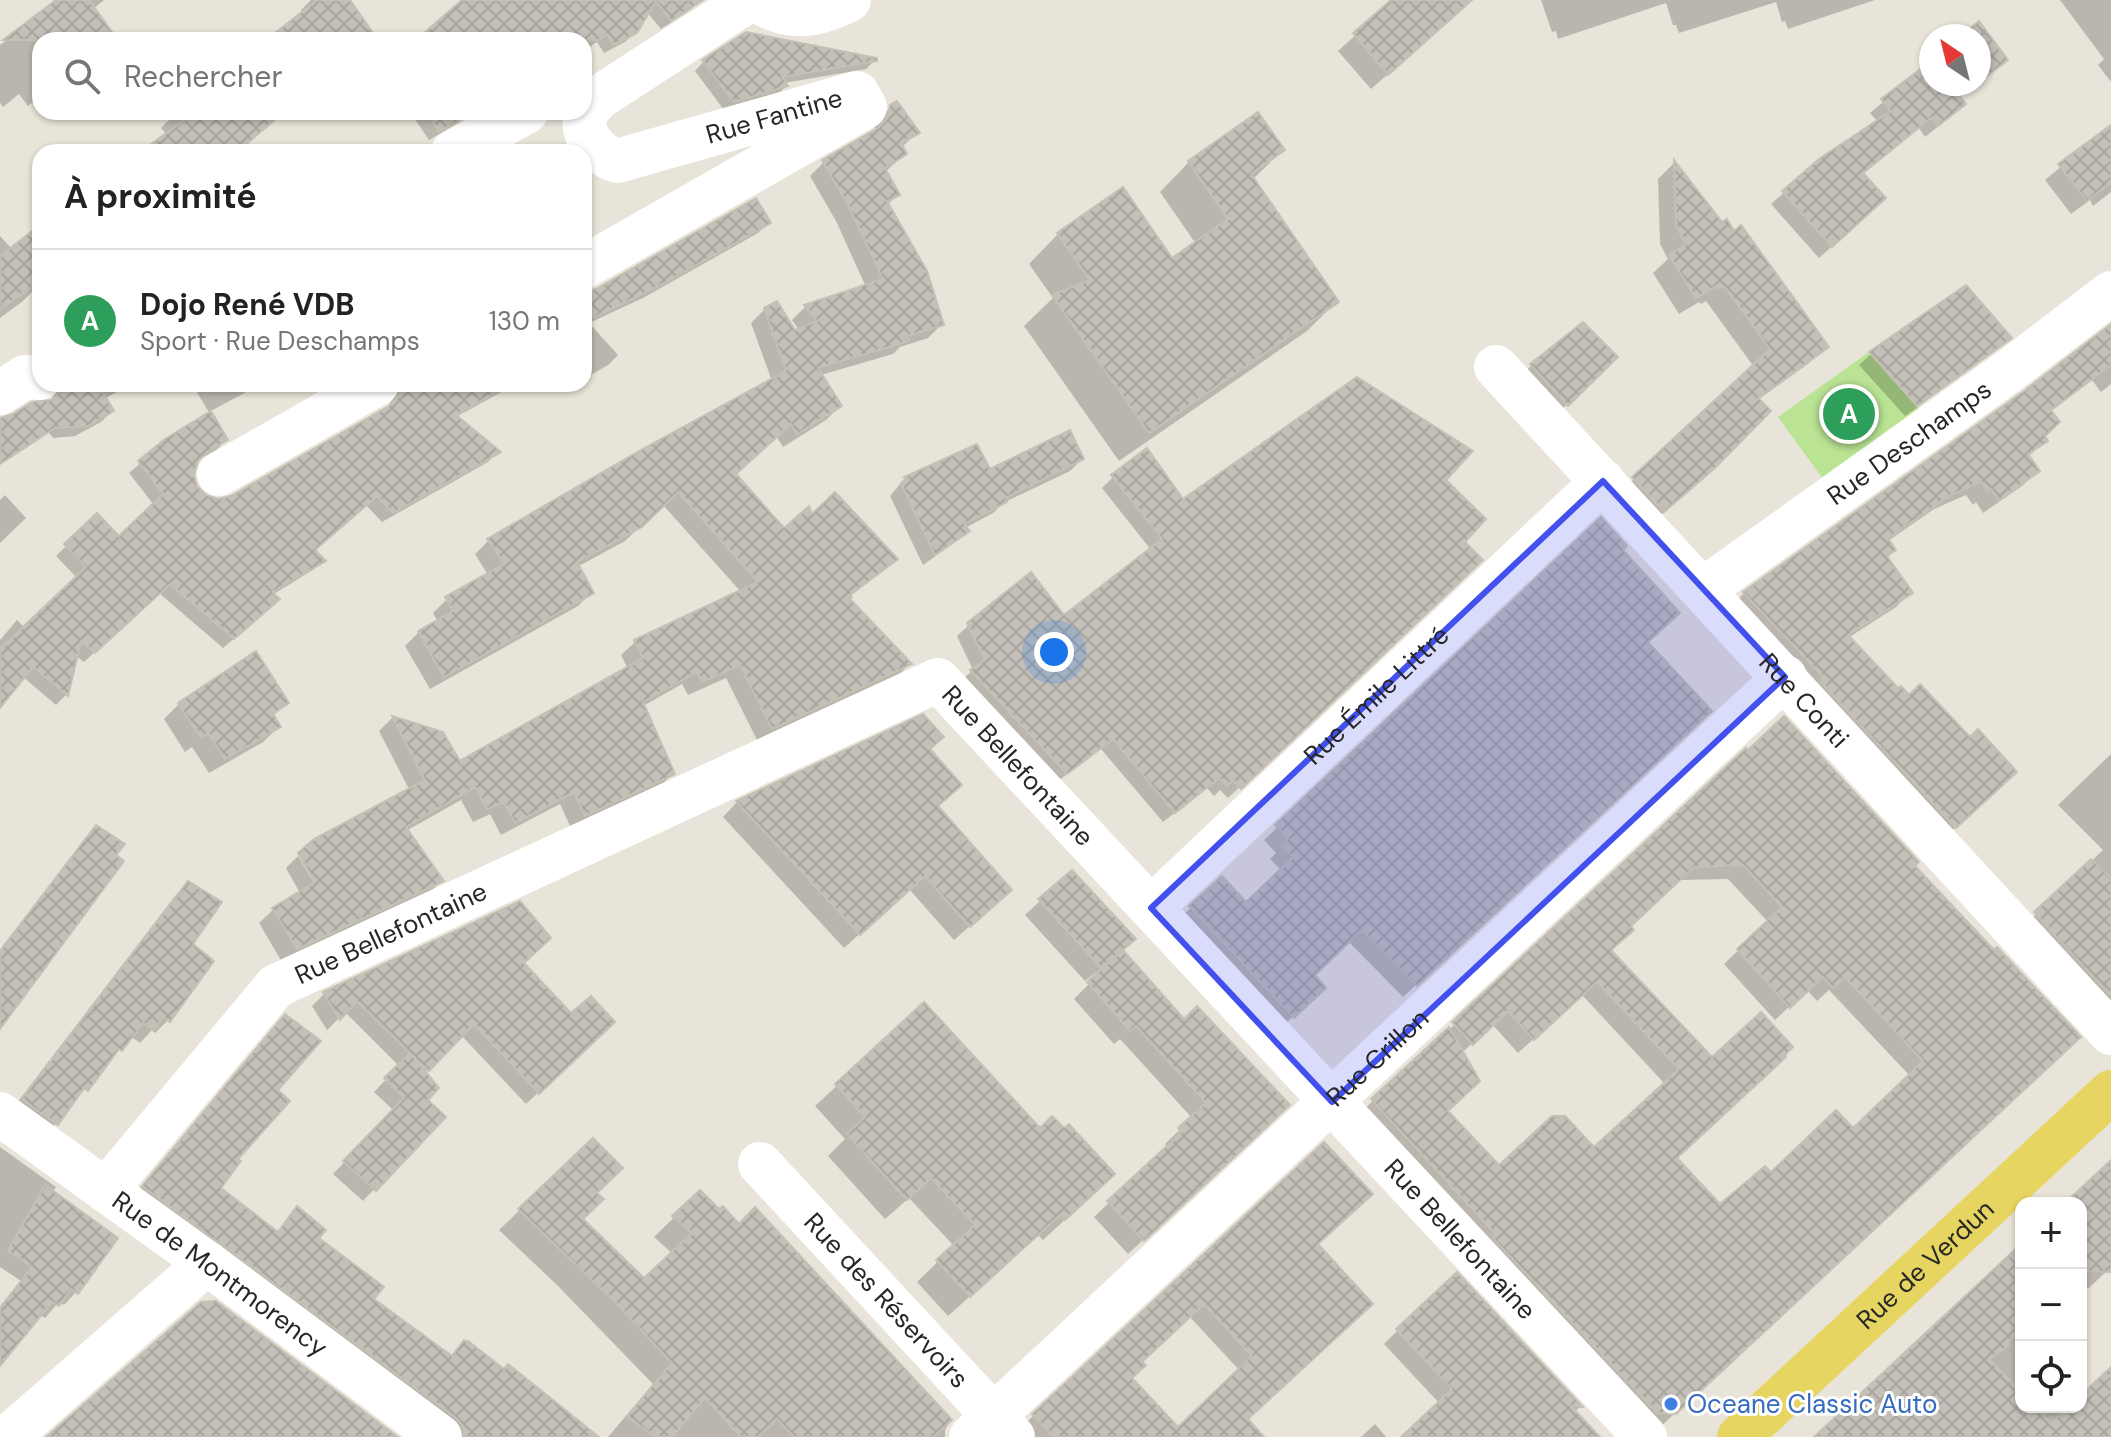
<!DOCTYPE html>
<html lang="fr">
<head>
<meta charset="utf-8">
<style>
  :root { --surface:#fff; --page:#f2f2f2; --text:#222; --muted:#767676; --line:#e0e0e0; --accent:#4250ed }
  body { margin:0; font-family:"DM Sans",sans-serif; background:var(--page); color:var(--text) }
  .controls { position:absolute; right:24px; bottom:24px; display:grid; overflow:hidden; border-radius:16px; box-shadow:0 2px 6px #0004 }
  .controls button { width:72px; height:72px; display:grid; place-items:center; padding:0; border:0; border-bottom:2px solid var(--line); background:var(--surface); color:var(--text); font:40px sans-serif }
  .compass { position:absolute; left:1919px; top:24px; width:72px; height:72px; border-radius:50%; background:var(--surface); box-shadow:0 2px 6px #0004; rotate:325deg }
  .you { position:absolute; left:1054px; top:652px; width:28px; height:28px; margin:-20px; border:6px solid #fff; border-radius:50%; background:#1a73e8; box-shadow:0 0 0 12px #1a73e833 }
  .badge { display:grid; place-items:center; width:52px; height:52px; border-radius:50%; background:var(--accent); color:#fff; font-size:26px; font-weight:700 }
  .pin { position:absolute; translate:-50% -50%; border:4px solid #fff; box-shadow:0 2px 8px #0006 }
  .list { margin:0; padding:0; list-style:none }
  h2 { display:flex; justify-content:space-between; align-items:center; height:104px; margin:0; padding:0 32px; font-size:34px }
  h2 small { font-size:26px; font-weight:400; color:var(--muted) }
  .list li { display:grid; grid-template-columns:52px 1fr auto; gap:24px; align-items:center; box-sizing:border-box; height:144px; padding:0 32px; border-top:2px solid var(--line) }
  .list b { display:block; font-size:30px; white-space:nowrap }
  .list p { margin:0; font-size:26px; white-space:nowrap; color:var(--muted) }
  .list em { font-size:26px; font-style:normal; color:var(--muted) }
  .icon { flex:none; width:44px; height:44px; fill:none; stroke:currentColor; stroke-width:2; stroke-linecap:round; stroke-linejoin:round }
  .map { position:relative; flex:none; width:2111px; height:1437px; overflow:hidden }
  .search { position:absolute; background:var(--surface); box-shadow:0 2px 6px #0004; left:32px; top:32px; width:560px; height:88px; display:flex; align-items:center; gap:20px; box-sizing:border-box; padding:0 28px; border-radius:24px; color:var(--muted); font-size:30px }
  .panel { position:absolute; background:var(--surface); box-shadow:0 2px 6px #0004; left:32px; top:144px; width:560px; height:248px; border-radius:24px }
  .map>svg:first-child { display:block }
  .pitch { fill:#bae494 }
  .shadow { fill:#0003; fill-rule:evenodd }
  .building { fill:url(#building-cross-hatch); stroke:#c4c0b3; stroke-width:2; fill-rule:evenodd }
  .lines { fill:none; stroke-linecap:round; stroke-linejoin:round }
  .minor { stroke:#fff; stroke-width:44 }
  .major { stroke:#e6d560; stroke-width:44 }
  .marked { fill:#4250ed; fill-opacity:0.2; stroke:#4250ed; stroke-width:6; stroke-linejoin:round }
  .shop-dot { fill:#3f7fe0; stroke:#fff; stroke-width:3 }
  .labels { text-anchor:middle; stroke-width:6; stroke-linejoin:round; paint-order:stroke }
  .street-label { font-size:26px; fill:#272727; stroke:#fff }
  .shop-label { font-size:26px; fill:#366cbe; stroke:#fff; text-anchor:start }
</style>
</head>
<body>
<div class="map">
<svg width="2111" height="1437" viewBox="0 0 2111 1437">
  <defs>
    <pattern id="building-cross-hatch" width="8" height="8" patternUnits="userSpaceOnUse" patternTransform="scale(2)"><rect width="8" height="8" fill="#c4c0b9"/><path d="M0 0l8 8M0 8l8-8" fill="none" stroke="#a8a59f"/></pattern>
  </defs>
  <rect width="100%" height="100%" fill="#e9e4d9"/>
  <path class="pitch" d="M1869,352L1921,411L1823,479L1778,417Z"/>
  <path class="shadow" d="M60,0H104L93,9L106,40H40V96L28,106L19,94L3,107L0,103V45Z
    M311,0H348L375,40H269L303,14L301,10Z
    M466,0H700L690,10L661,29L647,12L635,32L625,42L604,53L597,42L584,51V40H419Z
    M1394,0H1451L1443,26L1371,89L1338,51Z
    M1541,0H1875L1788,29L1785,21L1782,22L1776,2L1679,33L1676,25H1673L1666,3L1558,39L1556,31L1552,32Z
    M2060,0H2111V82L2098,65L2104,59Z
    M746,34L875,60L866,69L784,83L786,86L777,95L724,110L695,71L703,62Z
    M1931,62V84H1977L1959,98L1952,115L1925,137L1919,128L1862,174L1872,210L1819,258L1771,204L1820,161L1878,122L1870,113Z
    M891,107L917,133L901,148L905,154L885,172L898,195L887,205L942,324L928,338L900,347L893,354L821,375L840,406L826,420L783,447L776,436L734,475L784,531L811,517L895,559L847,599L909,664L896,678L758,742L726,678L688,695L682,684L643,706L672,774L659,788L571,828L560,804L501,835L490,814L473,822L461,800L406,831L441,881L428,894L282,962L259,923L273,910L300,893L286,868L298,856L319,891L410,791L379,731L392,718L442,734L459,765L628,669L621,655L635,642L741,592L663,505L625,541L577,567L592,592L578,606L430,689L405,646L419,632L438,622L433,613L447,599L488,575L475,554L488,541L772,381L751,323L765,309L794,332L799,330L792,320L805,307L866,287L836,221L810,176L824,162L874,133L876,121Z
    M177,112H279L236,152H144L167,135L161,128Z
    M410,112H466L467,114L458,123L429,140Z
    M2111,125V192L2093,206L2090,200L2071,214L2045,180Z
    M1283,150L1252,180L1337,301L1307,331L1119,461L1024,326L1053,298L1029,264L1058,234L1171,261L1196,244L1160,192L1189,162Z
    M1674,163L1721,225L1826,347L1809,363L1758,400L1768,411L1696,485L1646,527L1616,496L1754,367L1706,301L1701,304L1699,302L1679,314L1653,273L1668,259L1660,244L1658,179Z
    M768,223L758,233L643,298L589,323L618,355L608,365L584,379V294Z
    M40,228V282L32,287L34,290L23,301L0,318V236L12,249Z
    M1583,324L1615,357L1549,422L1513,384L1531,366Z
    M2111,327V384L2101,392L2092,380L2050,412L2043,437L2045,441L2028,457L2037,471L2022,486L1983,513L1976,502L1973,505L1966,495L1934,509L1888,541L1894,549L1886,557L1911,592L1896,607L1848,638L1898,690L1999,786L1940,842L1730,608L1744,593L2025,393Z
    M2009,337L1998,349L1905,416L1859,365L1871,354Z
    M63,384H131L104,399L112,411L101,422L75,436L53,438L44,426L0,455V419L51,402L54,393Z
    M192,384H261L209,412L226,440L216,450L196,461L192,475L196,488L206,498L220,501L232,498L389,408L392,395L403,384H516L456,417L498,452L488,462L382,522L365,504L313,551L323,561L313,570L272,595L267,610L223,648L159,593L84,662L75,655L66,695L56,705L23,677L0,696V640L17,620L25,628L77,578L56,556L97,516L119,539L154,505L129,473L166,441L210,414Z
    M1082,459L1070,471L1003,503L993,513L965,528L967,531L955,542L923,565L890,496L905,478L989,472Z
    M1113,477L1183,501L1443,480L1469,571L1228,798L1220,790L1214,796L1207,788L1163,822L1101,749L1054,784L960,682L973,670L957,636L969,625L1064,618L1151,550L1102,488Z
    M5,495L26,518L0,543V500Z
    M1601,520L1620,550L1646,642L1696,724L1403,997L1348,941L1312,976L1324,987L1280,1029L1178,920L1221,879L1246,905L1282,871L1270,859L1276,853L1264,840Z
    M255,654L286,703L272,717L279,727L263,742L209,773L192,747L185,752L164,719L179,704Z
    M923,717L936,807L994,905L954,940L909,889L844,948L723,817L737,802Z
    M1746,751L1913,866L2015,1097L1659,1428L1358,1115ZM1728,879L1768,922L1724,964L1775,1020L1807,990L1817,1001L1829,990L1910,1076L1852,1131L1771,1175L1720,1206L1675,1158L1712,1060L1609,951L1628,927L1678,880ZM1582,995L1665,1084L1594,1150L1498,1167L1446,1111L1462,1053L1492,1024L1518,1053Z
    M2111,754V1006L2008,941L2103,850L2058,805Z
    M188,883L190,945L168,1020L155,1033L152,1030L140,1043L130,1036L44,1137L10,1112L175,896Z
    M1040,901L1121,951L1273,1119L1128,1254L1094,1217L1168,1147L1165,1144L1192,1118L1120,1039L1114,1044L1074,999L1097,976L1095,973L1085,981L1025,915Z
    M520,903L521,963L570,1015L600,1034L526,1104L461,1035L424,1073L425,1100L443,1117L363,1201L333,1174L394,1111L374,1092L399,1066L345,1012L327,1030L312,1006L324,994Z
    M924,1005L1092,1195L1043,1240L1038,1235L948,1316L917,1282L954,1246L909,1198L885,1219L828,1156L845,1139L815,1106Z
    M272,1030L275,1090L218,1189L276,1233L297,1209L316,1239L371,1300L450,1357L464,1343L568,1437H446L130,1200Z
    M1324,1144L1316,1245L1245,1419L1262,1437H1027L1020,1429L1033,1416ZM1189,1316L1240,1371L1178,1430L1130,1378L1140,1362Z
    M0,1147L56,1187L52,1193L76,1292L64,1305L59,1302L45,1318L39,1314L0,1363V1307L21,1281L0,1267Z
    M2111,1163V1267L2089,1288L2081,1287V1203H2068Z
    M700,1192L950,1421L945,1430V1437H608L653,1384L557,1285L499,1230L520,1210L595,1193L581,1219L643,1281L673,1254L654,1237Z
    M2021,1247V1407H2081V1397L2111,1370V1437H1818Z
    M1398,1330L1580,1407L1574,1412L1598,1437H1404L1440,1404L1384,1344Z
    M1375,1424L1386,1437H1361Z"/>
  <path class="building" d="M56,0H89L118,40H3Z
    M317,0H350L378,40H266Z
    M462,0H703L671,21L656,1L637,33L614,45L607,34L599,40H416Z
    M1391,0H1472L1388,75L1353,33Z
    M1979,21L2008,60L1979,82V36H1961Z
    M746,32L877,58V61L782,77L788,86L734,102L702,60Z
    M1931,61V84H1976L1960,96L1966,104L1938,126L1931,118L1863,173L1886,198L1832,247L1782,191L1819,159L1891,111L1881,99Z
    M897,101L920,133L901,143L907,154L885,168L900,195L887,201L927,271L944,325L907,336L909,341L818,368L842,406L797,434L791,424L736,474L784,528L809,506L812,514L835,492L898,559L850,595L852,597L850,599L912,664L772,729L740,665L702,682L697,672L643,702L675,774L585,816L574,792L515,823L504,802L487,809L475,787L406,827L444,881L297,949L272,908L315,882L298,853L314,839L425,780L392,716L443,732L461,763V760L643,658L634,640L758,582L678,492L642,527L577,562L594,593L444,677L418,631L453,611L445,597L504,564L487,539L639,451L786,371L764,308L777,301L795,330L817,321L804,305L883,279L849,207L822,160L878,128L887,119L890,105Z
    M196,112H284L237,152H140Z
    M426,112H469L470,114L439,132Z
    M1258,112L1285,150L1251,174L1339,302L1149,433L1052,295L1090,280L1057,233L1123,187L1172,258L1228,219L1188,161Z
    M2111,125V182L2087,201L2058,164Z
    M1674,160L1722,222L1727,219L1734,231L1741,225L1829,347L1758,398L1771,411L1715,468L1664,512L1632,477L1770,349L1724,286L1718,289L1716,286L1696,298L1669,255L1686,244L1676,226Z
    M756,198L771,223L655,288L584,322V292L596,289Z
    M40,225V281L0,309V256Z
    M1966,285L2012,338L1917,406L1869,352Z
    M1583,322L1618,357L1568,406L1530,364Z
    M2111,324V365L2051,410L2060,422L2045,436L2048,441L2028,454L2040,471L1999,500L1991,489L1988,492L1981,481L1951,495L1888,538L1896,550L1887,556L1913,593L1848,635L1898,688L1901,686L1909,695L1920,684L1970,737L1978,729L2017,772L1956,828L1820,681L1824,678L1743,592L2024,391Z
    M1357,377L1473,451L1446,480L1486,519L1465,542L1483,560L1241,789L1233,780L1227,786L1219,778L1175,813L1113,739L1067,774L970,670L985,660L967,623L1031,572L1064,615L1162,539L1111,475L1147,448L1183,499Z
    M64,384H98L114,411L88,426L55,428L0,464V418L13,414L32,402L52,400L60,392Z
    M402,384H511L456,415L501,452L393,513L377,496L315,550L326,561L272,592L280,599L234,639L170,584L95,653L81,641L68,696L33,667L0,708V649L86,567L64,544L97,513L119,536L163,494L138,461L165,439L211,411L228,440L207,452L198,461L194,475L197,486L206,495L218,499L231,496L389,406L399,396Z
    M1070,430L1084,459L1005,498L1007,502L964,524L970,531L935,555L901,483L906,479L904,477L977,444L990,469Z
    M1601,517L1627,546L1623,550L1680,613L1648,642L1712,711L1417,986L1362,930L1315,975L1326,988L1294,1018L1189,906L1222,876L1246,902L1293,857L1282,845L1288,839L1275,825Z
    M256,651L289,703L273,714L281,727L225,759L208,733L201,738L178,703Z
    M923,714L944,737L930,749L962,785L938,806L1012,890L970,927L925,876L860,935L736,801Z
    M1784,716L1919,862L1915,866L1994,950L1997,947L2081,1037L1676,1414L1657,1413L1493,1238L1496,1235L1371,1099L1449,1027L1480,1081L1448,1111L1499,1165L1552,1116H1565L1594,1147L1679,1069L1597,982L1534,1040L1508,1011L1473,1045L1452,1022L1746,748L1748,750ZM1743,865L1782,907L1737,949L1790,1008L1823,977L1833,988L1845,977L1923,1061L1853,1128L1836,1110L1771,1172L1765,1166L1720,1204L1677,1158L1786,1057L1785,1055L1793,1047L1761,1012L1712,1057L1611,950L1634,930L1631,926L1694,867Z
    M96,825L125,844L116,855L124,861L0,1029V951Z
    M2091,859L2111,878V996L2034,912Z
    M1072,870L1136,939L1123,950L1184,1019L1197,1006L1290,1105L1144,1241L1107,1201L1182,1132L1178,1128L1206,1103L1136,1026L1130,1031L1087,982L1121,951L1101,968L1038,899Z
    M188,881L222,902L193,944L214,961L170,1022L163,1017L154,1031L143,1023L122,1051L119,1049L88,1091L84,1088L58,1125L22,1099Z
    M520,901L551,938L524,963L571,1013L591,996L615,1022L539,1094L474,1024L429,1071L412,1055L439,1088L428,1100L446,1117L376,1191L343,1161L404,1098L384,1078L410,1053L357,1001L340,1020L323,992Z
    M924,1002L1040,1128L1052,1116L1064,1128L1069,1124L1115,1174L1065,1220L1060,1215L970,1297L936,1260L975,1225L931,1178L907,1200L847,1134L865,1117L835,1084Z
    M285,1014L321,1041L278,1090L290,1101L238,1159L241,1161L221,1188L278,1232L297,1206L326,1230L319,1238L384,1287L374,1299L452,1356L464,1340L467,1343L468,1341L504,1369L508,1364L599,1437H464L463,1426L455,1417L142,1186Z
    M593,1138L623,1168L597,1193L604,1199L583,1219L644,1278L692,1233L672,1216L700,1190L719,1209L723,1206L739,1224L755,1207L952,1420L933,1437H794L777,1419L758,1437H741L705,1398L672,1437H655L627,1416L672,1363L616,1303L518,1209Z
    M1324,1142L1373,1194L1318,1244L1373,1304L1248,1419L1264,1437H1053L1032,1414ZM1204,1304L1252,1356L1178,1427L1132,1378L1146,1365L1142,1362Z
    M2111,1160V1272L2085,1271L2081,1275V1203H2065Z
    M45,1185L118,1238L78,1294L71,1289L59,1306L52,1302L0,1366V1308L32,1267L8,1251Z
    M2021,1244V1330L2008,1341L2009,1345L1989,1359L2021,1392V1407H2035L2051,1424L2068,1407H2081V1395L2111,1367V1437H1814Z
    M1457,1272L1583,1407L1571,1406L1600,1437H1401L1452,1389L1396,1329Z
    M216,1301L398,1437H46L201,1302Z"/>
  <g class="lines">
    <g class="minor">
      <path d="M756,0C789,21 815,17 849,0"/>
      <path d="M453,152L526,112"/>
      <path d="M584,267L865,107L857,93L617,161C599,155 579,136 586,114C588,109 594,103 598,98L749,0"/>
      <path id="s1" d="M1496,367L2111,1033"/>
      <path d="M0,393L25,377L40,378"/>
      <path d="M219,474L377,384"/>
      <path id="s2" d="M1704,589L2009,371L2111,293"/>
      <path id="s3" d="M1151,908L1603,481"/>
      <path id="s4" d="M0,1114L207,1263L440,1437"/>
      <path id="s5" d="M760,1164L1013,1437"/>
      <path id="s6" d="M106,1190L276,986L938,680L1645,1437"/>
      <path d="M8,1437L207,1263"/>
      <path id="s7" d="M971,1437L1785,677"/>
    </g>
    <path class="major" id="s8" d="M1739,1437L2111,1092"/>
  </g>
  <path class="marked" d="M1603,481L1785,677L1332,1102L1151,908Z"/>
  <circle class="shop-dot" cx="1671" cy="1404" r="8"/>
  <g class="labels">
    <g class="street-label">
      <text transform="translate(774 116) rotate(-16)" y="9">Rue Fantine</text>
      <text dy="9" stroke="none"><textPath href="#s2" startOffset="252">Rue Deschamps</textPath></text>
      <text dy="9" stroke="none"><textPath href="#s3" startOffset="310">Rue Émile Littré</textPath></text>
      <text dy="9" stroke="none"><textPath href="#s1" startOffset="454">Rue Conti</textPath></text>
      <text dy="9" stroke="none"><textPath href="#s6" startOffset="1112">Rue Bellefontaine</textPath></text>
      <text dy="9" stroke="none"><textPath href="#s6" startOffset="392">Rue Bellefontaine</textPath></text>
      <text dy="9" stroke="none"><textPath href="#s7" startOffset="556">Rue Crillon</textPath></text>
      <text dy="9" stroke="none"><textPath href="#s6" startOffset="1760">Rue Bellefontaine</textPath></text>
      <text dy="9" stroke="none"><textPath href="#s8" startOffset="254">Rue de Verdun</textPath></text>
      <text dy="9" stroke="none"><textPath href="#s4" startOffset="272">Rue de Montmorency</textPath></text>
      <text dy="9" stroke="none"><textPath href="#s5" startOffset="186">Rue des Réservoirs</textPath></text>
    </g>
    <g class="shop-label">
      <text x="1687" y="1413">Oceane Classic Auto</text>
    </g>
  </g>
</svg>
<div class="controls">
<button>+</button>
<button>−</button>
<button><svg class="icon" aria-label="locate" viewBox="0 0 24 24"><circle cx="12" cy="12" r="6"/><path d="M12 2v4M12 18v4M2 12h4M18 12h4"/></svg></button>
</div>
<svg class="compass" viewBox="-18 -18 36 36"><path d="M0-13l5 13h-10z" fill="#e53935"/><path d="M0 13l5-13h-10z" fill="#767676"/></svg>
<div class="you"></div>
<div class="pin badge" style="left:1849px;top:414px;background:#2e9e5b">A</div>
<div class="search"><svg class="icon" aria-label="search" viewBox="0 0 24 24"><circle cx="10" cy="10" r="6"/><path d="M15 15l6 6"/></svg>Rechercher</div>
<section class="panel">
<h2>À proximité<small></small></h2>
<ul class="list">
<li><span class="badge" style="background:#2e9e5b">A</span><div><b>Dojo René VDB</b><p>Sport · Rue Deschamps</p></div><em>130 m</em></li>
</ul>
</section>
</div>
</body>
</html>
